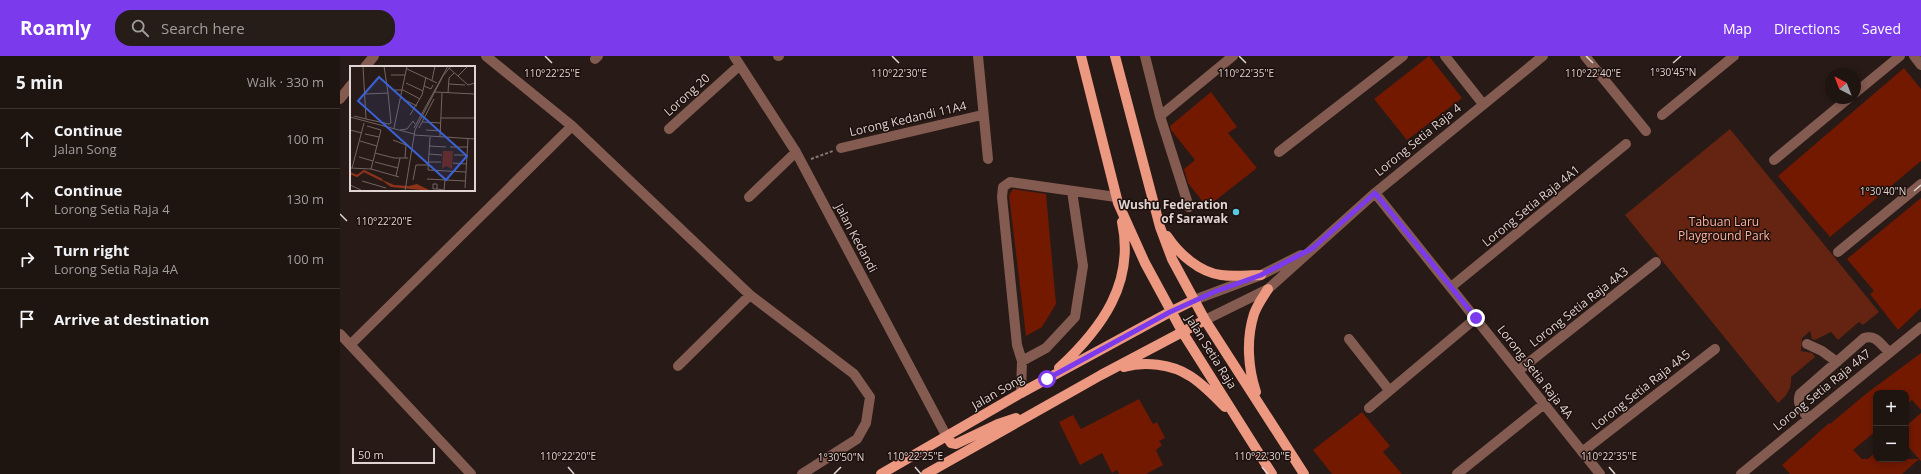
<!DOCTYPE html>
<html lang="en">
<head>
<meta charset="utf-8">
<style>
  :root { --surface:#1e1410; --page:#261d19; --text:#f1f3f6; --muted:#a19e9f; --line:#3c3330; --accent:#7c3aed }
  body { margin:0; font-family:"Open Sans",sans-serif; background:var(--page); color:var(--text) }
  .controls { position:absolute; right:12px; bottom:12px; display:grid; overflow:hidden; border-radius:8px; box-shadow:0 2px 6px #0003 }
  .controls button { width:36px; height:36px; display:grid; place-items:center; padding:0; border:0; border-bottom:1px solid var(--line); background:var(--surface); color:var(--text); font:20px sans-serif }
  .compass { position:absolute; left:1485px; top:12px; width:36px; height:36px; border-radius:50%; background:var(--surface); box-shadow:0 2px 6px #0003; rotate:318deg }
  .scale { position:absolute; left:12px; bottom:10px; width:83px; box-sizing:border-box; padding-left:4px; border:2px solid #dfd4d2; border-top:0; font-size:11px; line-height:14px; white-space:nowrap; color:#dfd4d2; -webkit-text-stroke:3px #1e100d; paint-order:stroke }
  .stop { position:absolute; width:12px; height:12px; margin:-9px; border:3px solid #7c3aed; border-radius:50%; background:#fff }
  .stop.end { background:#7c3aed; border-color:#fff; box-shadow:0 1px 4px #0008 }
  .list { margin:0; padding:0; list-style:none }
  h2 { display:flex; justify-content:space-between; align-items:center; height:52px; margin:0; padding:0 16px; font-size:17px }
  h2 small { font-size:13px; font-weight:400; color:var(--muted) }
  .list li { display:grid; grid-template-columns:26px 1fr auto; gap:12px; align-items:center; box-sizing:border-box; height:60px; padding:0 16px; border-top:1px solid var(--line) }
  .list b { display:block; font-size:15px; white-space:nowrap }
  .list p { margin:0; font-size:13px; white-space:nowrap; color:var(--muted) }
  .list em { font-size:13px; font-style:normal; color:var(--muted) }
  .icon { flex:none; width:22px; height:22px; fill:none; stroke:currentColor; stroke-width:2; stroke-linecap:round; stroke-linejoin:round }
  .map { position:relative; flex:none; width:1581px; height:418px; overflow:hidden }
  header { display:flex; align-items:center; gap:24px; box-sizing:border-box; height:56px; padding:0 20px; background:var(--accent); color:#fff }
  header strong { font-size:19px }
  nav { display:flex; gap:22px; margin-inline-start:auto; font-size:14px }
  .search { width:280px; height:36px; background:var(--page); display:flex; align-items:center; gap:10px; box-sizing:border-box; padding:0 14px; border-radius:16px; color:var(--muted); font-size:15px }
  main { display:flex }
  aside { flex:1; background:var(--surface) }
  .map>svg:first-child { display:block }
  .green { fill:#652412 }
  .building { fill:#721900 }
  .lines { fill:none; stroke-linecap:round; stroke-linejoin:round }
  .path { stroke:#857976; stroke-width:2; stroke-dasharray:3 2; stroke-linecap:butt }
  .minor { stroke:#845b50; stroke-width:10 }
  .major { stroke:#ed9881; stroke-width:10 }
  .route { stroke:#7c3aed; stroke-width:5 }
  .ticks { fill:none; stroke:#dfd4d2; stroke-width:1.5 }
  .poi-dot { fill:#58c9e3; stroke:#1e100d; stroke-width:1.5 }
  .labels { text-anchor:middle; stroke-width:3; stroke-linejoin:round; paint-order:stroke }
  .street-label { font-size:12px; fill:#dfd4d2; stroke:#1e100d }
  .poi-label { font-size:12px; font-weight:bold; fill:#dfd4d2; stroke:#1e100d; text-anchor:end }
  .park-label { font-size:12px; fill:#feb19d; stroke:#1e100d }
  .inset-river { fill:none; stroke:#8d331c; stroke-width:2 }
  .inset-road { fill:none; stroke:#716461; stroke-width:1 }
  .view { fill:#3a62d7; fill-opacity:0.15; stroke:#3a62d7; stroke-width:2 }
  .inset-edge { fill:none; stroke:#dfd4d2; stroke-width:2 }
  .ticks-label { font-size:10px; text-anchor:middle; fill:#dfd4d2; stroke:#1e100d; stroke-width:3; stroke-linejoin:round; paint-order:stroke }
</style>
</head>
<body>
<header>
<strong>Roamly</strong>
<div class="search"><svg class="icon" aria-label="search" viewBox="0 0 24 24"><circle cx="10" cy="10" r="6"/><path d="M15 15l6 6"/></svg>Search here</div>
<nav><a>Map</a><a>Directions</a><a>Saved</a></nav>
</header>
<main>
<aside>
<h2>5 min<small>Walk · 330 m</small></h2>
<ul class="list">
<li><svg class="icon" aria-label="ahead" viewBox="0 0 24 24"><path d="M12 20V5M6 11l6-6 6 6"/></svg><div><b>Continue</b><p>Jalan Song</p></div><em>100 m</em></li>
<li><svg class="icon" aria-label="ahead" viewBox="0 0 24 24"><path d="M12 20V5M6 11l6-6 6 6"/></svg><div><b>Continue</b><p>Lorong Setia Raja 4</p></div><em>130 m</em></li>
<li><svg class="icon" aria-label="right" viewBox="0 0 24 24"><path d="M7 20v-9h11M14 6l5 5-5 5"/></svg><div><b>Turn right</b><p>Lorong Setia Raja 4A</p></div><em>100 m</em></li>
<li><svg class="icon" aria-label="arrive" viewBox="0 0 24 24"><path d="M6 21V4h12l-3 4 3 4H6"/></svg><div><b>Arrive at destination</b></div></li>
</ul>
</aside>
<div class="map">
<svg width="1581" height="418" viewBox="0 0 1581 418">
  <rect width="100%" height="100%" fill="#281a16"/>
  <path class="green" d="M1390,73L1539,256L1523,269L1519,266L1498,284L1491,276L1475,284L1472,283L1470,275L1462,282L1461,295L1472,297L1475,301L1451,321C1452,332 1447,340 1438,347L1285,159Z"/>
  <path class="building" d="M1089,0L1122,42L1067,84L1034,43Z
    M1564,12L1581,33V105L1490,181L1438,120Z
    M871,36L897,71L888,77L917,112L867,151L848,127L844,113L855,104L831,74L830,70Z
    M673,133L706,138L716,248L702,271L686,280L669,139Z
    M1581,142V252L1558,274L1530,238L1534,235L1507,203Z
    M1581,297V354L1572,344L1566,349V337H1536V375L1513,394L1522,403H1528L1536,396V403H1579L1566,388V370L1581,357V405L1579,403L1562,418H1450L1442,409L1489,367L1490,368L1527,337Z
    M799,343L813,368L817,366L825,382L819,385L822,389L816,394L823,409L806,418H779L777,414L772,417L762,397L740,409L719,366L733,359L741,373Z
    M1022,356L1050,390L1043,396L1062,418H992L973,394Z"/>
  <g class="lines">
    <path class="path" d="M471,103L493,95"/>
    <path class="minor" d="M394,0L456,96L607,381
      M438,0H439
      M638,0L648,103
      M805,0L820,60L849,151
      M1105,0L1143,48
      M1245,0L1306,75
      M1574,0L1581,9
      M255,3L258,0
      M25,11L34,0
      M1515,37L1560,0
      M0,43L11,29
      M1322,59L1394,0
      M820,60L893,0
      M232,70L410,239L514,318L530,341L526,367L517,383L462,418
      M329,73L400,9
      M501,92L642,59
      M939,96L1063,0
      M1434,104L1509,42
      M1035,137L1260,418
      M409,141L456,96
      M1498,196L1581,128
      M1111,231L1286,88
      M854,244L921,219L961,199
      M865,264L928,233L1035,137L1203,0
      M0,278L131,418
      M1009,283L1049,334
      M11,288L232,70L146,0
      M1467,288L1482,295L1497,306
      M682,305L706,292L735,261L743,210L732,135
      M338,310L410,239
      M1178,315L1316,206
      M681,337L682,305L677,289L662,141L663,131L670,126L776,141
      M1029,352L1136,262
      M1468,363C1463,354 1456,348 1460,338L1524,282C1536,278 1541,289 1549,296
      M1242,396L1375,293
      M1117,418L1204,348
      M1401,418L1581,271"/>
    <path class="major" d="M741,0L778,147L805,207L843,277L932,418
      M775,0L820,171L832,203L865,264L964,418
      M827,180C839,198 859,216 881,219C894,221 908,219 921,219
      M784,311C804,305 832,308 850,320C863,328 874,340 885,351
      M719,312C762,272 795,227 782,166
      M916,336C908,312 906,283 914,258C917,249 923,241 928,233
      M607,381L611,387L616,388L658,368L676,362
      M541,418L681,337L830,256L854,244
      M586,418L761,319L865,264"/>
  </g>
  <g class="lines">
    <path class="route" d="M707,323L830,256L874,236L921,219L973,192L1035,137L1136,262"/>
  </g>
  <path class="ticks" d="M205,0L212,7M552,0L559,7M899,0L906,7M1246,0L1253,7M1333,7L1341,0M1574,135L1581,129M0,158L7,165M228,411L234,418M575,411L581,418M922,411L928,418M1269,411L1275,418M494,418L501,411"/>
  <circle class="poi-dot" cx="896" cy="156" r="4"/>
  <g class="labels">
    <g class="street-label">
      <text transform="translate(347 39) rotate(-42)" y="4">Lorong 20</text>
      <text transform="translate(568 63) rotate(-13)" y="4">Lorong Kedandi 11A4</text>
      <text transform="translate(1078 84) rotate(-39)" y="4">Lorong Setia Raja 4</text>
      <text transform="translate(1191 150) rotate(-39)" y="4">Lorong Setia Raja 4A1</text>
      <text transform="translate(516 182) rotate(62)" y="4">Jalan Kedandi</text>
      <text transform="translate(1239 251) rotate(-38)" y="4">Lorong Setia Raja 4A3</text>
      <text transform="translate(871 296) rotate(58)" y="4">Jalan Setia Raja</text>
      <text transform="translate(1195 316) rotate(52)" y="4">Lorong Setia Raja 4A</text>
      <text transform="translate(1301 334) rotate(-38)" y="4">Lorong Setia Raja 4A5</text>
      <text transform="translate(1482 334) rotate(-39)" y="4">Lorong Setia Raja 4A7</text>
      <text transform="translate(658 336) rotate(-30)" y="4">Jalan Song</text>
    </g>
    <g class="poi-label">
      <text x="888" y="153">Wushu Federation<tspan x="888" dy="14">of Sarawak</tspan></text>
    </g>
    <g class="park-label">
      <text x="1384" y="170">Tabuan Laru<tspan x="1384" dy="14">Playground Park</tspan></text>
    </g>
  </g>
  <g transform="translate(10 10)">
    <rect width="125" height="125" fill="#281a16"/>
    <path d="M93,85H103L102,103L96,100L92,103Z" fill="#652412"/>
    <path d="M30,113L44,119L59,120L67,118L81,125L41,121Z" fill="#8d331c"/>
    <path class="inset-river" d="M0,107L7,110L14,105L32,114"/>
    <path class="inset-road" d="M13,0L16,53L39,58L41,57L38,27M99,2L118,19L125,17M57,3L87,17M41,9H55M108,10L118,0M82,14L85,0M56,17L73,25M99,18L115,19M74,20L81,23L83,19M43,24H53L70,33M85,26L125,28M98,27L99,12L104,7M15,28L38,27L34,0M53,33L67,40M60,49L72,29L76,11M4,50L16,53M0,51L64,68M91,52H125M72,56L91,57M17,60L31,64L21,103M44,62L57,0M64,62L98,0M69,62L84,33M0,64L12,67M50,64L57,63L63,55L65,58M76,64L91,65M15,68L29,71M64,69L125,73M80,71L78,104L116,106M90,71L92,27M43,74L56,79L55,92M10,75L27,80M79,80L96,81M100,81H117M25,87L44,92H58M79,88L92,89M104,89H117M9,91L23,95M25,96L48,102M78,96H91M103,97L116,98M0,102L21,103L49,111M2,102L14,57M46,110L50,92M77,113L115,115M63,114L66,99H78M12,115L36,122M0,119L11,124M115,122L118,73M87,123V118H83V123H87L94,124L95,114M55,125L65,64L93,10L101,0"/>
    <path class="view" d="M29,11L117,90L96,114L8,35Z"/>
    <rect width="125" height="125" class="inset-edge"/>
  </g>
  <g class="ticks-label">
    <text x="1333" y="20">1°30'45"N</text>
    <text x="212" y="21">110°22'25"E</text>
    <text x="559" y="21">110°22'30"E</text>
    <text x="1253" y="21">110°22'40"E</text>
    <text x="906" y="21">110°22'35"E</text>
    <text x="1543" y="139">1°30'40"N</text>
    <text x="44" y="169">110°22'20"E</text>
    <text x="228" y="404">110°22'20"E</text>
    <text x="575" y="404">110°22'25"E</text>
    <text x="922" y="404">110°22'30"E</text>
    <text x="1269" y="404">110°22'35"E</text>
    <text x="501" y="405">1°30'50"N</text>
  </g>
</svg>
<div class="controls">
<button>+</button>
<button>−</button>
</div>
<svg class="compass" viewBox="-18 -18 36 36"><path d="M0-13l5 13h-10z" fill="#e53935"/><path d="M0 13l5-13h-10z" fill="#a19e9f"/></svg>
<div class="scale">50 m</div>
<div class="stop" style="left:707px;top:323px"></div>
<div class="stop end" style="left:1136px;top:262px"></div>
</div>
</main>
</body>
</html>
